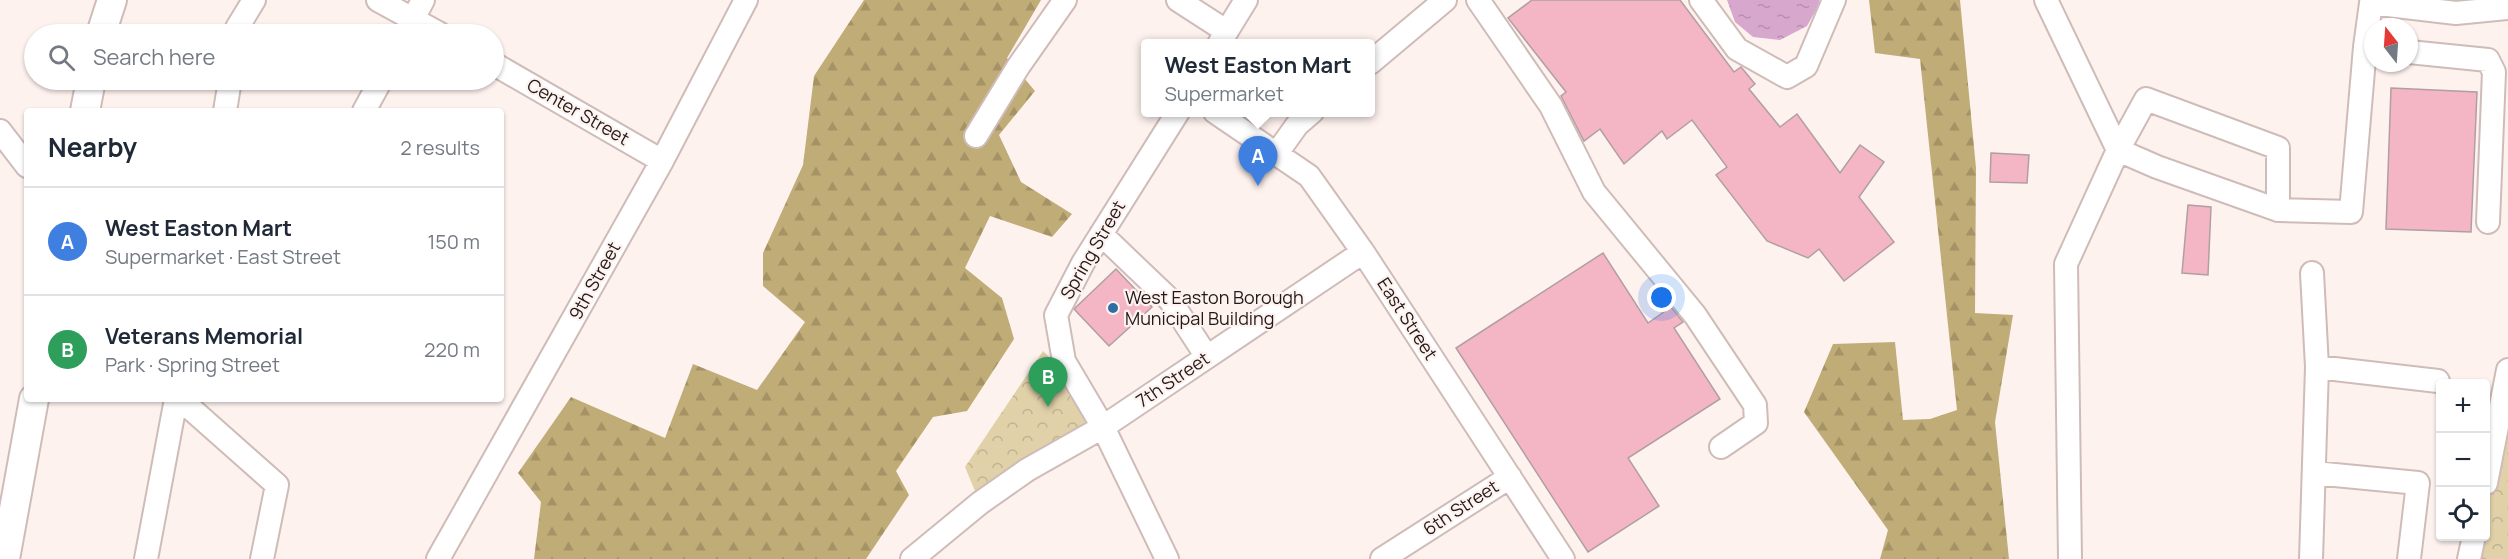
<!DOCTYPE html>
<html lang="en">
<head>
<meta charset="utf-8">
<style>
  :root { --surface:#fff; --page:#f2f2f3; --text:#1f2937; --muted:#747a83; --line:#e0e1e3; --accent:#db2777 }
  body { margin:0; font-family:Manrope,sans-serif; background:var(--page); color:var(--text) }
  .controls { position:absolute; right:18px; bottom:18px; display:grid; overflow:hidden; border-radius:6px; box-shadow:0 2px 4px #0004 }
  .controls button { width:54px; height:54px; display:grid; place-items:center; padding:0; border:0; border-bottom:2px solid var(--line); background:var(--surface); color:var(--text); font:30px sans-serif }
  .compass { position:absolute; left:2364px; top:18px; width:54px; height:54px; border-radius:50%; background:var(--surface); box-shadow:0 2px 4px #0004; rotate:343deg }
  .you { position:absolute; left:1662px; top:298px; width:21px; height:21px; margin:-15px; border:4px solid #fff; border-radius:50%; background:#1a73e8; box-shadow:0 0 0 9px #1a73e833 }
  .badge { display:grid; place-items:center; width:39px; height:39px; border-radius:50%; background:var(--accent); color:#fff; font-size:20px; font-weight:700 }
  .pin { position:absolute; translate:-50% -50px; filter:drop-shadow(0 2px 3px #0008) }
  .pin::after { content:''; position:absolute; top:32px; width:21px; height:18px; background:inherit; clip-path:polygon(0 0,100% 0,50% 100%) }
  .popup { position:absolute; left:1141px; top:39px; width:234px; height:78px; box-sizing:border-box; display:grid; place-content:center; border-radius:6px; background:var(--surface); filter:drop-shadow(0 2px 4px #0005); font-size:20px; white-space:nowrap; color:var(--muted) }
  .popup b { font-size:22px; color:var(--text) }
  .popup::after { content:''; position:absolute; left:50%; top:100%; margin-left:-12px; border:12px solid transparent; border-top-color:var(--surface) }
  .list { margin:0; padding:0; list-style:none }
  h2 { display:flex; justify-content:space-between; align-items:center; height:78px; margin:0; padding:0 24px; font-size:26px }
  h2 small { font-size:20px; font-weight:400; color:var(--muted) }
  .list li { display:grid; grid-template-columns:39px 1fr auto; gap:18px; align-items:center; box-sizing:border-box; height:108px; padding:0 24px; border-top:2px solid var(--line) }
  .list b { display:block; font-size:22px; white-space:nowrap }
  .list p { margin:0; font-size:20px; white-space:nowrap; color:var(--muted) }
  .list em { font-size:20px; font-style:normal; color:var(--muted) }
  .icon { flex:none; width:33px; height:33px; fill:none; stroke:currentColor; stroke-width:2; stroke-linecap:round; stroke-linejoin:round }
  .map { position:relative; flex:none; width:2508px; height:559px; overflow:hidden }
  .search { position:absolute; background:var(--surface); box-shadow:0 2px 4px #0004; left:24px; top:24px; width:480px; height:66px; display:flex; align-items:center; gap:15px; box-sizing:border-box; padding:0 21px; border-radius:33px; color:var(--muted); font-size:22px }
  .panel { position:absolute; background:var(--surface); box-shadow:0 2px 4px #0004; left:24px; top:108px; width:480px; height:294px; border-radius:6px }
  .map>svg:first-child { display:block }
  .forest { fill:url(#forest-firs) }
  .park { fill:url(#park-crowns) }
  .water { fill:url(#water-ripples) }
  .building { fill:#f4b6c5; stroke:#b19ea2; stroke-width:1.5 }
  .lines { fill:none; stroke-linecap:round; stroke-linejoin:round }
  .minor-casing { stroke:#cfbcb8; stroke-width:26 }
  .major-casing { stroke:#cfbcb8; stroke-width:32 }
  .minor { stroke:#fff; stroke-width:22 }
  .major { stroke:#fff; stroke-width:28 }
  .poi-dot { fill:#2d6fa4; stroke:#fef2ef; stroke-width:2 }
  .labels { text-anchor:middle; stroke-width:4.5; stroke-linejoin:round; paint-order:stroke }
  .street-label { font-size:18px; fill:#201918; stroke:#fef2ef }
  .poi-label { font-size:18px; fill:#201918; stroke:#fef2ef; text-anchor:start }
</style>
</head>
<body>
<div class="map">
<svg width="2508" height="559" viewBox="0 0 2508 559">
  <defs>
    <pattern id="forest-firs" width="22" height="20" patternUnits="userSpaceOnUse" patternTransform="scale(1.5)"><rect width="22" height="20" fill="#c0ac77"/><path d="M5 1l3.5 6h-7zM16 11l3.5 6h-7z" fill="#a59366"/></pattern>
    <pattern id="park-crowns" width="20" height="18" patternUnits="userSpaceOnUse" patternTransform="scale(1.5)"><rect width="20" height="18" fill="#e1d1a9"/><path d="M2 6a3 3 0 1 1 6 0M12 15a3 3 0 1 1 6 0" fill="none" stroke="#c1b391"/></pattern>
    <pattern id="water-ripples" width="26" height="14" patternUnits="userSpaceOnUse" patternTransform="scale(1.5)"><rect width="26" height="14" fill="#d7a7cd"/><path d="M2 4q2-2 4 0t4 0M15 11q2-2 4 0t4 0" fill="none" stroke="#b88faf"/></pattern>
  </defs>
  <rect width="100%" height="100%" fill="#fef2ef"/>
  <path class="forest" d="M864,0H1041L1007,58L1035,91L999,135L1021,182L1072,214L1052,237L990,216L965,268L1002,298L1014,339L967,411L933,417L896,471L909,495L866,559H534L541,502L518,473L571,397L665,438L693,364L757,390L805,322L763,286V253L803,165L814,76Z
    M1869,0H1960L1976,168L1975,313L2013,315L1995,422L2009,559H1880L1888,530L1804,412L1833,344L1895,342L1903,420L1930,419L1957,410L1920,59L1875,53Z"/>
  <path class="park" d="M1043,351L1079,386L1103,427L980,503L965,467Z
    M2508,370V559H2469L2474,537L2486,536V483Z"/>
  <path class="water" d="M1727,0H1819L1820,3L1807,26L1780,40L1753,37L1735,22Z"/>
  <path class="building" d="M1532,0H1680L1734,72L1741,67L1755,84L1749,89L1780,127L1797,114L1840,173L1860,145L1884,162L1859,197L1894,242L1844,281L1819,249L1808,258L1767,241L1716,175L1727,167L1692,120L1667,139L1662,131L1624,164L1600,129L1584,141L1561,96L1566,92L1508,18Z
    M2391,88L2477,92L2471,232L2386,229Z
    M1991,153L2029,155L2027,183L1990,182Z
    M2188,205L2211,207L2208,275L2182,273Z
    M1603,253L1648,323L1671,307L1683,322L1674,328L1720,399L1628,458L1659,506L1588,552L1456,348Z
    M1116,269L1152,307L1109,346L1074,309Z"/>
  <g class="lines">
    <defs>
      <path id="minor" d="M378,0L440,34
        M1178,0L1226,31
        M1478,0L1551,106L1594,192L1695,315L1755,405L1756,423L1721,447
        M1701,0L1737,49L1787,77L1806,66L1834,0
        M2046,0L2118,150L2157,167L2278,210
        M236,34L237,28L254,0
        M405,34L423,0
        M1219,44L1246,0
        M2373,48L2365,47L2371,3L2456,13L2508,8
        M2409,52L2488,60L2494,72L2488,222
        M1370,63L1445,0
        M494,64L662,161
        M225,111L230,80
        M364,111L381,80
        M1215,112L1309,176L1363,252L1563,559
        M0,131L27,166
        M976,136L1018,67L1065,0
        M1277,153L1297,125L1312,112
        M1101,234L1170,300L1207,357
        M2312,273L2317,367
        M180,399L277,485L262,559
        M2314,473L2418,483L2409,559
        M2486,483L2508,370
        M146,559L176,399
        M438,559L662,161L746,0
        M912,559L980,503L1027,470L1103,427L1363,252
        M1167,559L1103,427L1064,361L1056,315L1083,263L1178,112
        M1382,559L1510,477
        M2070,559L2066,264L2118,150L2146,99L2278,148V210L2351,212L2365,47
        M2311,559L2317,367L2438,381
        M2469,559L2474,536"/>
      <path id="major" d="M101,34L112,0
        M85,111L91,80
        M5,559L34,399"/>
    </defs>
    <use href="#minor" class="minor-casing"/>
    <use href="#major" class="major-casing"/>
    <use href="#minor" class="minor"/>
    <use href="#major" class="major"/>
  </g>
  <circle class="poi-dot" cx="1113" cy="308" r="6"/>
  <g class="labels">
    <g class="street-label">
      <text transform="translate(578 112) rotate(30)" y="6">Center Street</text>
      <text transform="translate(1093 250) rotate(-60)" y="6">Spring Street</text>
      <text transform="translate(595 281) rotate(-61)" y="6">9th Street</text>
      <text transform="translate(1407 319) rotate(57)" y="6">East Street</text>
      <text transform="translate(1173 380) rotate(-34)" y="6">7th Street</text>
      <text transform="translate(1461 508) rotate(-33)" y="6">6th Street</text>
    </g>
    <g class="poi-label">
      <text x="1125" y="304">West Easton Borough<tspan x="1125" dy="21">Municipal Building</tspan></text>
    </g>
  </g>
</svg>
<div class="controls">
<button>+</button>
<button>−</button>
<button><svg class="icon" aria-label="locate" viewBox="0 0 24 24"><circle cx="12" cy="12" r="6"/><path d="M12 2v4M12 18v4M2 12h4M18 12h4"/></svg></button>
</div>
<svg class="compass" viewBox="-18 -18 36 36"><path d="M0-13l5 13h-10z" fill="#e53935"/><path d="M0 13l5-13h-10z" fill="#747a83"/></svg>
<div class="you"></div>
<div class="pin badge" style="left:1258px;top:186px;background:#3f7fe0">A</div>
<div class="popup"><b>West Easton Mart</b>Supermarket</div>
<div class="pin badge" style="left:1048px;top:407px;background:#2e9e5b">B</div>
<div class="search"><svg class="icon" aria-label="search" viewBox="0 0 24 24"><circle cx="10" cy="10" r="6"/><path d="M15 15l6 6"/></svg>Search here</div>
<section class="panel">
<h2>Nearby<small>2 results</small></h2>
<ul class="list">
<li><span class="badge" style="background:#3f7fe0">A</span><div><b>West Easton Mart</b><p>Supermarket · East Street</p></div><em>150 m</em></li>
<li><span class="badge" style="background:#2e9e5b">B</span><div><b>Veterans Memorial</b><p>Park · Spring Street</p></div><em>220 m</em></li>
</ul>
</section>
</div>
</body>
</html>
